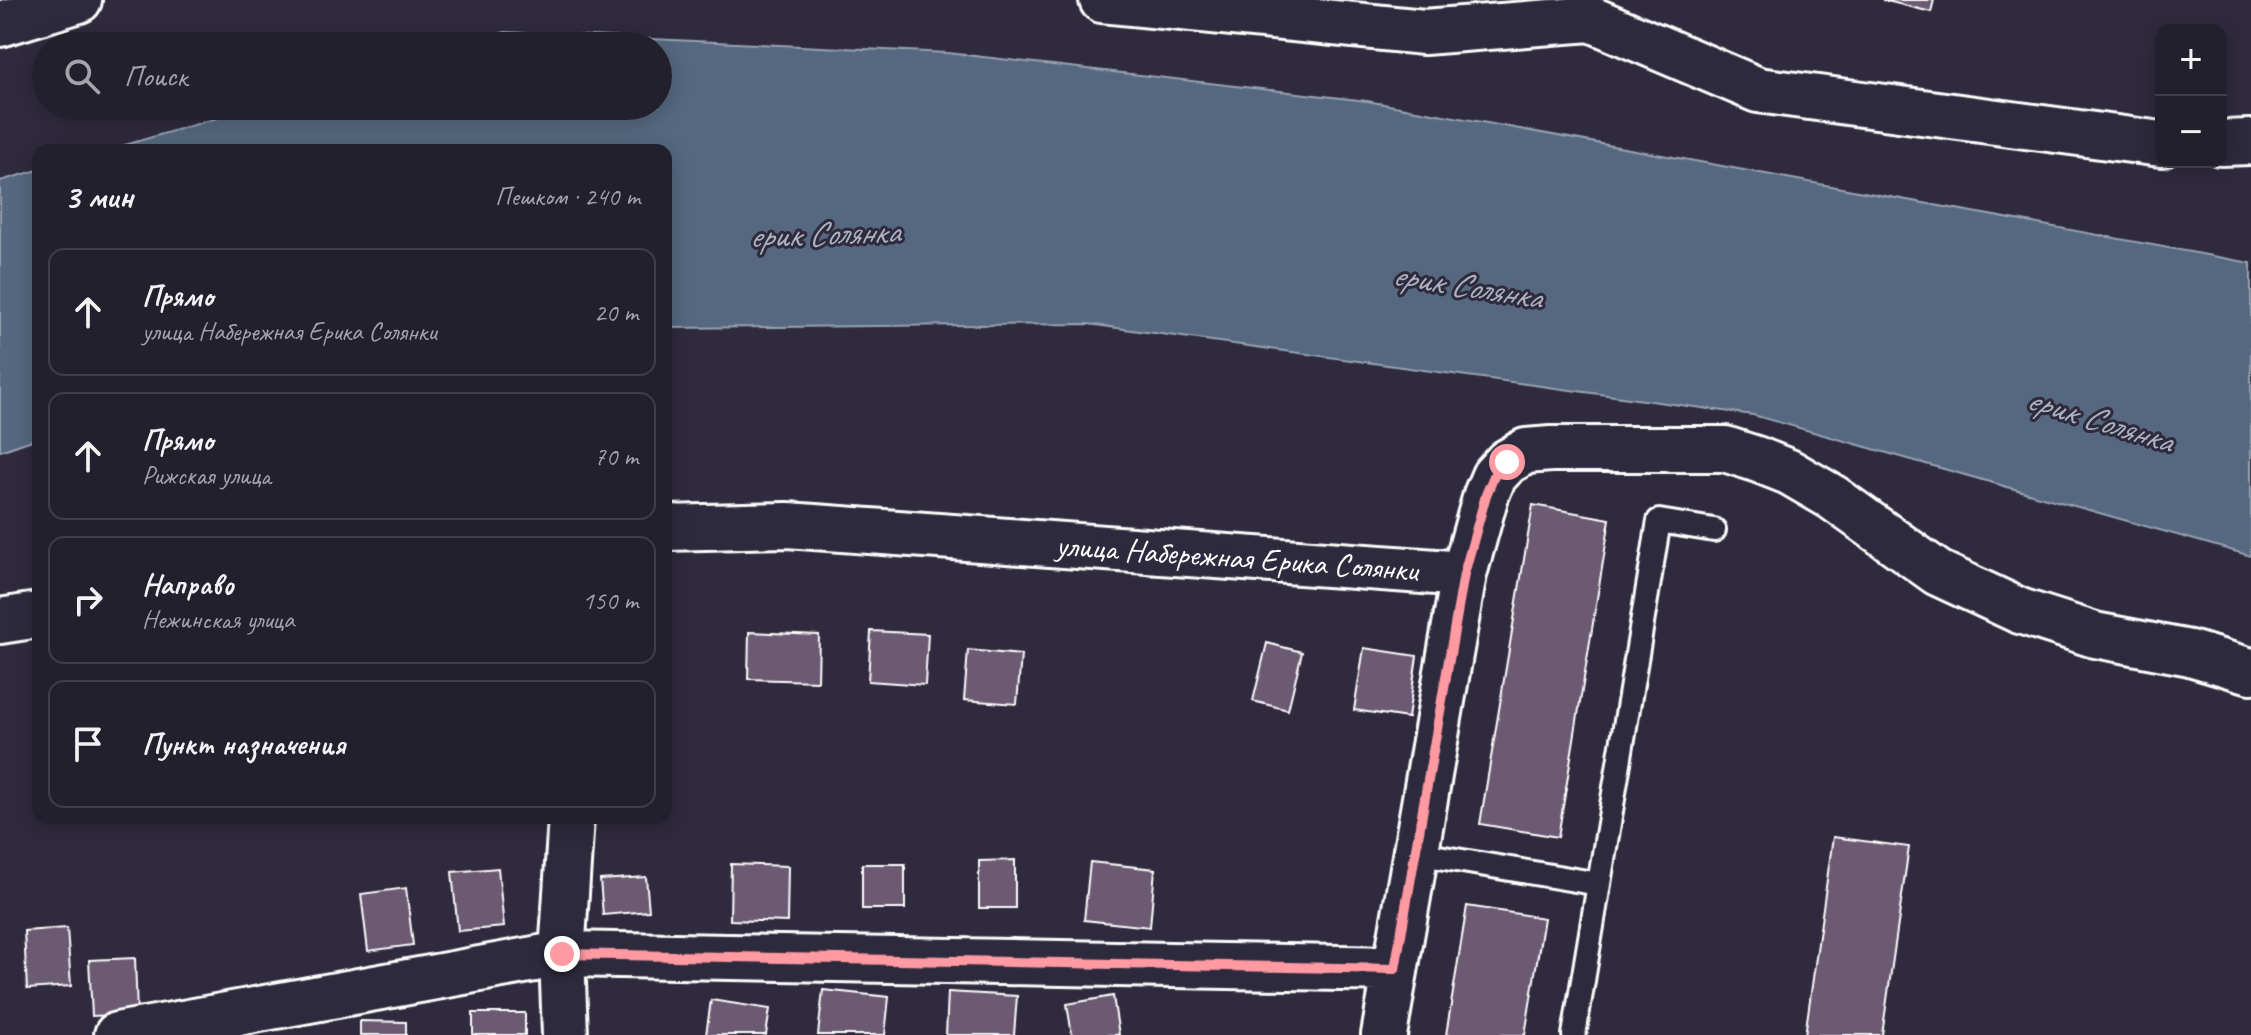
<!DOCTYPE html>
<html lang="ru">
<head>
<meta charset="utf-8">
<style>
  :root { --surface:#23202e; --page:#2b2836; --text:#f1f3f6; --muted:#a3a3aa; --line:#403e4a }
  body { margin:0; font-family:Caveat,sans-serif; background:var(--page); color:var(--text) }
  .controls { position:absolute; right:24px; top:24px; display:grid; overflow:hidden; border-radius:16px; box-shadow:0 4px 20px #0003 }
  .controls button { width:72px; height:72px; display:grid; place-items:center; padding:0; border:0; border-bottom:2px solid var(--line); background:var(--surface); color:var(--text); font:40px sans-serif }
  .stop { position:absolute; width:24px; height:24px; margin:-18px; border:6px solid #ff9aa2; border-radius:50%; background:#fff }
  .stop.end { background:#ff9aa2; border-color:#fff; box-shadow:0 2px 8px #0008 }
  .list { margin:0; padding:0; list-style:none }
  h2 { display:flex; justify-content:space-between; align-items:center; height:104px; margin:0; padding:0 32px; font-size:34px }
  h2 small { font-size:26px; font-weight:400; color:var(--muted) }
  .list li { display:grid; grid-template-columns:52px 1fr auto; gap:24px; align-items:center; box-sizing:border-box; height:128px; margin:0 16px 16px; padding:0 16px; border:2px solid var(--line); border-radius:16px }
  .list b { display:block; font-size:30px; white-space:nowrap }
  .list p { margin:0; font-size:26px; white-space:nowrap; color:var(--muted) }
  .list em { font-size:26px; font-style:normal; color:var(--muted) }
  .icon { flex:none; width:44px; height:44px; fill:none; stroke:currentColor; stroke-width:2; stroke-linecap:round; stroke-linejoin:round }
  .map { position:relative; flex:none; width:2251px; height:1035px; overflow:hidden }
  .search { position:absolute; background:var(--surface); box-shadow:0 4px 20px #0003; left:32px; top:32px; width:640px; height:88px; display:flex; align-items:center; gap:20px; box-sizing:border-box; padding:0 28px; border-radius:44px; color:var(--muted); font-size:30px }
  .panel { position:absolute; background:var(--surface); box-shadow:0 4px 20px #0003; left:32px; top:144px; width:640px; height:680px; border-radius:16px }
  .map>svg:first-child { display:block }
  .water { fill:#54677f; stroke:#98a4b2; stroke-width:2 }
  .building { fill:#6c5a73; stroke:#fff; stroke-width:2 }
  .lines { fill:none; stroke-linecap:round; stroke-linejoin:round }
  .lane-casing { stroke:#fff; stroke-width:28 }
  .street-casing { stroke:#fff; stroke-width:50 }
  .lane { stroke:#2f2a3d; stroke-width:22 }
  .street { stroke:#2f2a3d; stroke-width:44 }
  .route { stroke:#ff9aa2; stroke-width:10 }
  .labels { text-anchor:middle; stroke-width:6; stroke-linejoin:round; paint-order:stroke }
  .street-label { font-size:32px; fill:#fff; stroke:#2f2a3d }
  .water-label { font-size:34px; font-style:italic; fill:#aab3bf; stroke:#2f2a3d }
</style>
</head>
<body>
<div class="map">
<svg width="2251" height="1035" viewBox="0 0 2251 1035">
  <rect width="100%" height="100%" fill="#2f2a3d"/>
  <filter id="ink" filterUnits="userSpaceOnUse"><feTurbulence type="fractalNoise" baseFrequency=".0125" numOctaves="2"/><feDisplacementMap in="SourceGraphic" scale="16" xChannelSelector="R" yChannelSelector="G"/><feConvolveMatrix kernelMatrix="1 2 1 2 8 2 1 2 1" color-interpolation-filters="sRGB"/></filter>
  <g filter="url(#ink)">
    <path class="water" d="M505,32L948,53L1367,101L2251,263V556L1753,415L1088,324L666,328V150H108L258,106H658V46H458Z
      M38,170V438L0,451V181Z"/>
    <path class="building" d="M1883,0H1934L1931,12Z
      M1533,505L1610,519L1558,837L1480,824Z
      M871,631L928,634L925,685L868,681Z
      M749,632L819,635L818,681L748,679Z
      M1267,643L1302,652L1288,710L1253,701Z
      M1364,648L1417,656L1408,718L1354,710Z
      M968,650L1021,655L1017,704L964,700Z
      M1833,837L1909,847L1882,1035H1805Z
      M1015,860V908H979V861Z
      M1090,862L1155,869L1150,927L1084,920Z
      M731,864L788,866L787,922L730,920Z
      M862,864H905V909H862Z
      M498,868L504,927L458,931L452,872Z
      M646,877L649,911L603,915L600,880Z
      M406,888L413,945L368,951L361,894Z
      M1467,906L1544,918L1525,1035H1446Z
      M67,928L71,986L27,989L24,931Z
      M135,958L137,1014L92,1016L89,960Z
      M823,990L889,997L885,1035H818Z
      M948,992L1017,996L1014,1035H946Z
      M1113,996L1119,1035H1072L1067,1004Z
      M711,1000L770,1009L766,1035H706Z
      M473,1013H525V1035H473Z
      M360,1021L406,1022V1035H360Z"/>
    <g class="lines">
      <defs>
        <path id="lane" d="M1415,853L1599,884
          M1574,1035L1659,521L1714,530"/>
        <path id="street" d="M1102,0L1424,32L1591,19L1758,90L2161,144
          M0,24L79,0
          M2221,143L2251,142
          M666,528L787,525L1464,574
          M0,621L38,615
          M117,1035L562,954L1395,969
          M565,1035L562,954L571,818
          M1384,1035L1464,574L1486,495L1494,476L1507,462L1526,451L1551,449H1725L1756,459L1789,472L1832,497L1938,573L2020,611L2095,635L2190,653L2251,671"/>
      </defs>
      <use href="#lane" class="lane-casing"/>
      <use href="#street" class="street-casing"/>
      <use href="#lane" class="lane"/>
      <use href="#street" class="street"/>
    </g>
  </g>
  <g class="lines" filter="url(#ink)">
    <path class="route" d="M562,954L1395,969L1464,574L1486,495L1494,476L1507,462"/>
  </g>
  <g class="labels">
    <g class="street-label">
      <text transform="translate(1237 557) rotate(4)" y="11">улица Набережная Ерика Солянки</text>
    </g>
    <g class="water-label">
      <text transform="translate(824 233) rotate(-2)" y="12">ерик Солянка</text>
      <text transform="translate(1467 285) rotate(9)" y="12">ерик Солянка</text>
      <text transform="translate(2100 419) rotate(17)" y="12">ерик Солянка</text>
    </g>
  </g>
</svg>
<div class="controls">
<button>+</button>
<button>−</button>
</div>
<div class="stop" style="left:1507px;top:462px"></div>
<div class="stop end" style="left:562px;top:954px"></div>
<div class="search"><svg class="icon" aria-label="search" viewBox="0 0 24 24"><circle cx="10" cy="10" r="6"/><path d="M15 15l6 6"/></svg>Поиск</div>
<section class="panel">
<h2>3 мин<small>Пешком · 240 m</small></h2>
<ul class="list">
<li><svg class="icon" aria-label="ahead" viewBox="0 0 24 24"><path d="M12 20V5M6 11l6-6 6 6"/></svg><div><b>Прямо</b><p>улица Набережная Ерика Солянки</p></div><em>20 m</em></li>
<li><svg class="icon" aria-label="ahead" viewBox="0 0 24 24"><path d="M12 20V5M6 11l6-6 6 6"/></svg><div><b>Прямо</b><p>Рижская улица</p></div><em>70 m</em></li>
<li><svg class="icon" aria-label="right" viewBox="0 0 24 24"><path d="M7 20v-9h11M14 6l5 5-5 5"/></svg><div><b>Направо</b><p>Нежинская улица</p></div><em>150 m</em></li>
<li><svg class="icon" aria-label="arrive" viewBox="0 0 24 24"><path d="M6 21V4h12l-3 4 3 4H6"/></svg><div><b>Пункт назначения</b></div></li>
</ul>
</section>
</div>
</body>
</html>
